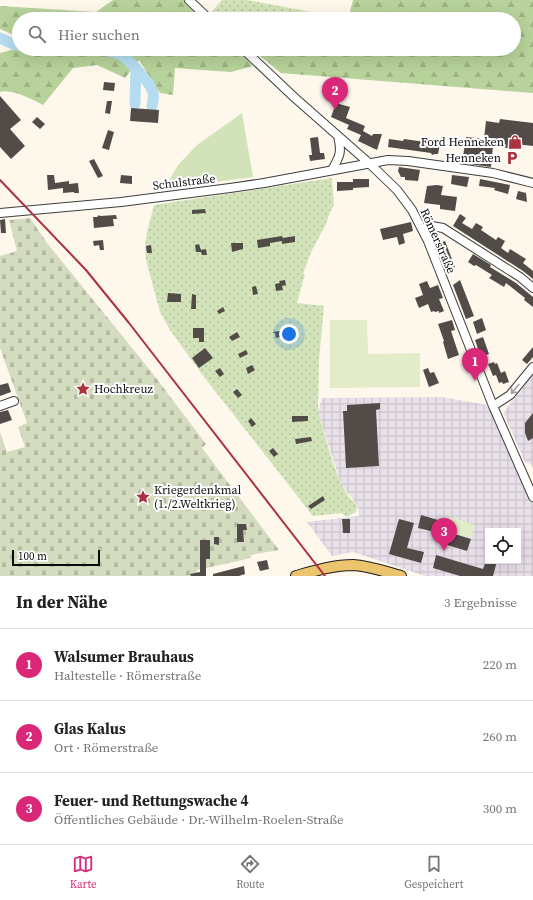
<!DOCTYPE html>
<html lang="de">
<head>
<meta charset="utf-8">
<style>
  :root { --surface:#fff; --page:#f2f2f2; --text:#222; --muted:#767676; --line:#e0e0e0; --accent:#db2777 }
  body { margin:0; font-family:"Source Serif 4",serif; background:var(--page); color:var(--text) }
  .controls { position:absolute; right:12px; bottom:12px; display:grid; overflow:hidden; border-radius:0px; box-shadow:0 4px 16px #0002 }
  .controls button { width:36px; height:36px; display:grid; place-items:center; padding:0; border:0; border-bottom:1px solid var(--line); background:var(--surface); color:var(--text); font:20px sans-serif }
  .scale { position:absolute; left:12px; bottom:10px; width:88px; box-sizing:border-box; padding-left:4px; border:2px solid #0b0b0b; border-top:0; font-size:11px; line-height:14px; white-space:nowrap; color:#0b0b0b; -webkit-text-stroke:3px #fff; paint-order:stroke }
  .you { position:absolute; left:289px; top:334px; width:14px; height:14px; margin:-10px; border:3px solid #fff; border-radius:50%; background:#1a73e8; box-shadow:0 0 0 6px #1a73e833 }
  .badge { display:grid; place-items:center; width:26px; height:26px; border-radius:50%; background:var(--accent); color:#fff; font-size:13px; font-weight:700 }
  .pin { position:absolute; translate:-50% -33px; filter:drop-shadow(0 1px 2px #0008) }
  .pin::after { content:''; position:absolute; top:21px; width:14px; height:12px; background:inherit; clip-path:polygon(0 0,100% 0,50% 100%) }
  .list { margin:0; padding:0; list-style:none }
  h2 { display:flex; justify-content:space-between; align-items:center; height:52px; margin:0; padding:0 16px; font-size:17px }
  h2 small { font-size:13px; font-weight:400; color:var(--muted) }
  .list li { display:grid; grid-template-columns:26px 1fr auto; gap:12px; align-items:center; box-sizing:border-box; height:72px; padding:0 16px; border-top:1px solid var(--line) }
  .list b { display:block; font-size:15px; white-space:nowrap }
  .list p { margin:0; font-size:13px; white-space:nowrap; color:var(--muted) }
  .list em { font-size:13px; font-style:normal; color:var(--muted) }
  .icon { flex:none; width:22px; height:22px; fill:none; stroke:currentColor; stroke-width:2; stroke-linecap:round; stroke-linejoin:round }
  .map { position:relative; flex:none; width:533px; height:576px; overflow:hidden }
  .search { position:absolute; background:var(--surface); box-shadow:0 4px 16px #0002; left:12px; right:12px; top:12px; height:44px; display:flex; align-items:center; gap:10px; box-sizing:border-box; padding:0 14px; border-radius:22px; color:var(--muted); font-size:15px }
  .sheet { height:268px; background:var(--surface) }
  nav { display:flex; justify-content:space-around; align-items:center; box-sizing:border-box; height:56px; border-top:1px solid var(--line); background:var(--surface); font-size:11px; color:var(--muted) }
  nav a { display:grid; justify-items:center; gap:2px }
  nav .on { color:var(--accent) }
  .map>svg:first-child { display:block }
  .industrial { fill:url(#industrial-grid); fill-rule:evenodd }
  .grass { fill:#d2e3b9 }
  .forest { fill:url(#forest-firs) }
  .cemetery { fill:url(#cemetery-stones) }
  .garden { fill:url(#garden-dots) }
  .pitch { fill:#e2ecc9 }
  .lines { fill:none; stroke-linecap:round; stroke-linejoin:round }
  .river { stroke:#b5ddef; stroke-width:11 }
  .building { fill:#524c49 }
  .minor-casing { stroke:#3e3e3e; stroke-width:10 }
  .major-casing { stroke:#1c1c1c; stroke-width:12 }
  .minor { stroke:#fff; stroke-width:8 }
  .major { stroke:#ebc46d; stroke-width:10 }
  .rail { stroke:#ac3240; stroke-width:2 }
  .oneway { stroke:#9d9d9d }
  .labels { text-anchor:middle; stroke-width:4; stroke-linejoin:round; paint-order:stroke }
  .poi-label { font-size:12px; fill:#0b0b0b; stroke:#fff; text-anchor:end }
  .street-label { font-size:12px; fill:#0b0b0b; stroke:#fff }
</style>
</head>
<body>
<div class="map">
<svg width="533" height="576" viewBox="0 0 533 576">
  <defs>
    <pattern id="industrial-grid" width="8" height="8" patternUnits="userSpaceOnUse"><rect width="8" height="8" fill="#e8e0e9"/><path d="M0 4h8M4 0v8" fill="none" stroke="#c6bfc6"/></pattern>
    <pattern id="forest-firs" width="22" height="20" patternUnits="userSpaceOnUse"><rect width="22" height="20" fill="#b7d29a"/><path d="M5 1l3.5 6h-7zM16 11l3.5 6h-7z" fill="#9cb383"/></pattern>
    <pattern id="cemetery-stones" width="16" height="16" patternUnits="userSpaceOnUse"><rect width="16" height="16" fill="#d4dcbf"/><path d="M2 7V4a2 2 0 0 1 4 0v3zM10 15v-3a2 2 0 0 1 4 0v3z" fill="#b5bba3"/></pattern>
    <pattern id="garden-dots" width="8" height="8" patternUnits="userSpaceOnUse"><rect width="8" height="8" fill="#d2e3b9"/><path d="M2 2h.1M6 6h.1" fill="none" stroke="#b3c19e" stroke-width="1.8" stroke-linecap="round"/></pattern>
  </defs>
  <rect width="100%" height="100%" fill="#fdf8eb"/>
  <path class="industrial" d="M533,375V469L531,464L525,462L504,414L506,409Z
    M442,397L493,406L533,502V576H425L353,552L332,556L307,522L359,516L358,506L341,484L318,412L322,398ZM488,531H518V561H488Z"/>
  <path class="grass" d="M242,113L253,177L164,189L178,165L197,145Z"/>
  <path class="forest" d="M113,0H186L205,19H19V49H236L253,66L231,72L175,68L173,95L160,93L139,60L125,78L97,65L73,68L43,105C32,99 11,88 0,92V53L15,49L18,37L0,29V6L96,12Z
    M353,0H533V93L281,73L252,49H514V19H348Z"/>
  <path class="cemetery" d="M30,218L47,243L150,370L206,444L202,448L279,550L250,555L251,558L197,570L198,576H0V432L7,452L25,447L18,427L27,423L0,348V256L17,251L9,220Z"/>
  <path class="garden" d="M222,0H247L338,17V19H212L208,16Z
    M332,178L334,205L330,212L326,224L311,252L303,274H305L297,303L324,306L319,359L318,412L333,463L341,484L349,497L358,506L356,512L346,517L342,513L313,516L201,373L170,330L160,312L146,260L145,246L147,232L154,205Z"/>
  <path class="pitch" d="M330,320H367L368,354L420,353V387L330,388Z
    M450,517L475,525L471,538L446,531Z"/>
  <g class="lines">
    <path class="river" d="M0,38L13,44L19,45
      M67,49C82,50 105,48 119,54C126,56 150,83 152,90C155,95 153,100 152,106
      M135,104L136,68"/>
  </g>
  <path class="building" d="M104,82L115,83L114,91L103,90Z
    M0,96L21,120L10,129L25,146L11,159L0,147Z
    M107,101H112L110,114L105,113Z
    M336,103L350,107L346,118L365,126L363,131L372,136L373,134H382L377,150L358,141L361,135L347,129L349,125L331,117Z
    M131,108L159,110L158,123L130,121Z
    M37,117L45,124L40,129L32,122Z
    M500,119L533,123V146L515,144L514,149L493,146L491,167L462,163L466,137L484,139L486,121L499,123Z
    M108,130L114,132L109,150L102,148Z
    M318,137L320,153H324L325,159L310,161L309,155H312L310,138Z
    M389,139L403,141L404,139L440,144L438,154H435L432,155L431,153L388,147Z
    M94,159L103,176L98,178L89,161Z
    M399,167L420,170L418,181L405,180V177H401L398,171Z
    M47,175H54L55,183L69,181V184L78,183L79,193H74V192L63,193V188L48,190Z
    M121,175L132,176V184L120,183Z
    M452,175L469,177L467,187L451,184Z
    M353,179H369V187L353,188V190L337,191V182H353Z
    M480,179L510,185L508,194L494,190L495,188L479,186Z
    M437,185L443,186L441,195L457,197L455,211L440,209V205L424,203L427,186Z
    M518,191L526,193L527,202L516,199Z
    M205,209L206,213L192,214V210Z
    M460,214L466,218L462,223L472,229L476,223L483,227L481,230L496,240L498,237L505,241L501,248L508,253L510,249L526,259L523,263L533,271V279L523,271L453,226Z
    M99,215L100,216L116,215L117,219H113L114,226L94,228L93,217H97Z
    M5,219L6,233H1L0,220Z
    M411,222L413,231L403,234L405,243L399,245L397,237L383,240L380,229Z
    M282,236L283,238L295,236V242L282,244V241L270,243V246L258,248L257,240Z
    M103,240L104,250H100L99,245L94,246L93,241Z
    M445,241L455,267L447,270L437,244Z
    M231,243H243V249L232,252Z
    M199,244L201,250L206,249L207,255H202L201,252H196L195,245Z
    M151,245L152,253H147L146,246Z
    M473,254L491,265L490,267L516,283L533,297V307L524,300L525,298L506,283L504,287L489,278L492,275L476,265L474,266L468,262Z
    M285,280L286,285L282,286L283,290L276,291L275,284L280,283L279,281Z
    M460,280L474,316L466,319L453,285Z
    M427,281L430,288L438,285L443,298L439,299L444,311L439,313V311L435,312L434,311L431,312L428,304L419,308L415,298L423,295L419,284Z
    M256,286L258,294L253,295L252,287Z
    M168,293L181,294V302H167Z
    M192,294L196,295V309H191Z
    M223,307L225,311L219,314L217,311Z
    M482,318L486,330L477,334L473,322Z
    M452,320L455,330L451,331L459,355L448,359L443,342L444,341L438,324Z
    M193,328H204V342H199V338H193Z
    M287,330H291V335L280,334V337L276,338L275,333H273V332Z
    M237,332L240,337L232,341L229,337Z
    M483,337L489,354L481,357L475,340Z
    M533,347V357L527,364L522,360Z
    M205,348L213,358L199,368L192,358Z
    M246,350L248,354L240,358L238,354Z
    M494,362L495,364L497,363L501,373L505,371L509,382L503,384L502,382L499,383L496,375L493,376L488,364Z
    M252,365L255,370L248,374L246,368Z
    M220,368L224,374L220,377L215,371Z
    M428,368L430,373L434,372L439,383L429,387L423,370Z
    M8,383L11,392L0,396V385Z
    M237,389L242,395L238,398L233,392Z
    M380,403V409L376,410L379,466L346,468L343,411H347V405Z
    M8,410L12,420L0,424V412Z
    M533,413V438L528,441L525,433V423Z
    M292,416H308V421L292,422Z
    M251,418L256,424L252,427L248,421Z
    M311,437L312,441L296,444L295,439Z
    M273,448L278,454L274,457L269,451Z
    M323,496L325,500L311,509L308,506Z
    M421,515L438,520L435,532L418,528Z
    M342,519H350V533H343Z
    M399,519L414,523L407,548L424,552L421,563L389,554Z
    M237,524H246L247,530H243L244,542H237Z
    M451,533L471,539L467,551L447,545Z
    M214,537H219V545L214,544Z
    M200,540H210V559H206V576H191L190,574L200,572Z
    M436,555L483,569L486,561H497L493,576H460L433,568Z
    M267,560L269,569L260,571L257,562Z
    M244,566L245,574L239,576H213V574Z"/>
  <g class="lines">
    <defs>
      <path id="minor" d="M189,0L209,19
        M243,49L295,98L370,164L397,190L412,210L428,241L493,406L533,497
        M332,170C340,156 342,152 338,136
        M0,213L121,202L230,188L264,183L388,160L408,161L493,173L533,183
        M422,229L432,226L443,228L520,277L533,288
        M0,406L14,401
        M493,406L510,395L533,367"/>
      <path id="major" d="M296,576C314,571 334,565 353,565C370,566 386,572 401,576"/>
    </defs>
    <use href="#minor" class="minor-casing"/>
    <use href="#major" class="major-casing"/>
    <use href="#minor" class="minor"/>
    <use href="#major" class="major"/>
    <path class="rail" d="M0,180L86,270L129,323L325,576"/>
  </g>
  <defs><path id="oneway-shaft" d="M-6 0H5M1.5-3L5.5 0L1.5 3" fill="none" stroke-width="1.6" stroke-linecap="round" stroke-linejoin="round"/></defs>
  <use class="oneway" href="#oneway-shaft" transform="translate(515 389) rotate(130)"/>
  <defs>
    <symbol id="shop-bare" viewBox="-9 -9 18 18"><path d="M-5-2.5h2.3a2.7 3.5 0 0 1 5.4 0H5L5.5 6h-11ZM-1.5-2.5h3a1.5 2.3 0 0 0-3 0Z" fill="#ac3240" stroke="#fff" stroke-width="2.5" paint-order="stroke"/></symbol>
    <symbol id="parking-bare" viewBox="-9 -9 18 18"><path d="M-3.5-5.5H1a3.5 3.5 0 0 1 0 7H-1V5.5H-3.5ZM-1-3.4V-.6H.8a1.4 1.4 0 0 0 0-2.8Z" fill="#ac3240" stroke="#fff" stroke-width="2.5" paint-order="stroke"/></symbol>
    <symbol id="sight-bare" viewBox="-9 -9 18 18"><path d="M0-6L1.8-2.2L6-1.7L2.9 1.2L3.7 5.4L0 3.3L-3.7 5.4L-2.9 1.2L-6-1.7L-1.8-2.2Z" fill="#ac3240" stroke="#fff" stroke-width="2.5" paint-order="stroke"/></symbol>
  </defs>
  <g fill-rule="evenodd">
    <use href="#shop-bare" x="505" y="132" width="20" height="20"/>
    <use href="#parking-bare" x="502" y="148" width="20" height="20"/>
    <use href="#sight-bare" x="73" y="379" width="20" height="20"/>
    <use href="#sight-bare" x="133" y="487" width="20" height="20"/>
  </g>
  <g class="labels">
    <g class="poi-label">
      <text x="504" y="146">Ford Henneken</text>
      <text x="501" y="162">Henneken</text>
      <text x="94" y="393" text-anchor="start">Hochkreuz</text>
      <text x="154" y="494" text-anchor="start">Kriegerdenkmal<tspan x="154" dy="14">(1./2.Weltkrieg)</tspan></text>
    </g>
    <g class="street-label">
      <text transform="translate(184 182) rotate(-7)" y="4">Schulstraße</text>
      <text transform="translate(438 241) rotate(66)" y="4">Römerstraße</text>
    </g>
  </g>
</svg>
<div class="controls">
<button><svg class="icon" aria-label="locate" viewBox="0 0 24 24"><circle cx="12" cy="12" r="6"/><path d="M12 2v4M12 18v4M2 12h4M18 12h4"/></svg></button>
</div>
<div class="scale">100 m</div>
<div class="you"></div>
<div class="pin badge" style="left:475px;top:381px">1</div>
<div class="pin badge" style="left:335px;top:110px">2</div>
<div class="pin badge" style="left:444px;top:551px">3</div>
<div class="search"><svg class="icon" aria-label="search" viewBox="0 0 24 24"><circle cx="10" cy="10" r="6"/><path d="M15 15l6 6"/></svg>Hier suchen</div>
</div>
<section class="sheet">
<h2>In der Nähe<small>3 Ergebnisse</small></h2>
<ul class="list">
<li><span class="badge">1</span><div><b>Walsumer Brauhaus</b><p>Haltestelle · Römerstraße</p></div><em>220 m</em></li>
<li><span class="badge">2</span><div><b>Glas Kalus</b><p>Ort · Römerstraße</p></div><em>260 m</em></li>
<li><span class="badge">3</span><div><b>Feuer- und Rettungswache 4</b><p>Öffentliches Gebäude · Dr.-Wilhelm-Roelen-Straße</p></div><em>300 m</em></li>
</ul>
</section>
<nav>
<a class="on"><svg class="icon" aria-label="map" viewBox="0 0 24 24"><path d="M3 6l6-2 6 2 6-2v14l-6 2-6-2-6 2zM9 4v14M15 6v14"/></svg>Karte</a>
<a><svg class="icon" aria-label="directions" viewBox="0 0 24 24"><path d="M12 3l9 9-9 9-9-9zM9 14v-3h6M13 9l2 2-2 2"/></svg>Route</a>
<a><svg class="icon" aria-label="saved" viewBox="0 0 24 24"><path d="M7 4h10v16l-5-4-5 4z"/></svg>Gespeichert</a>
</nav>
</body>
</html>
